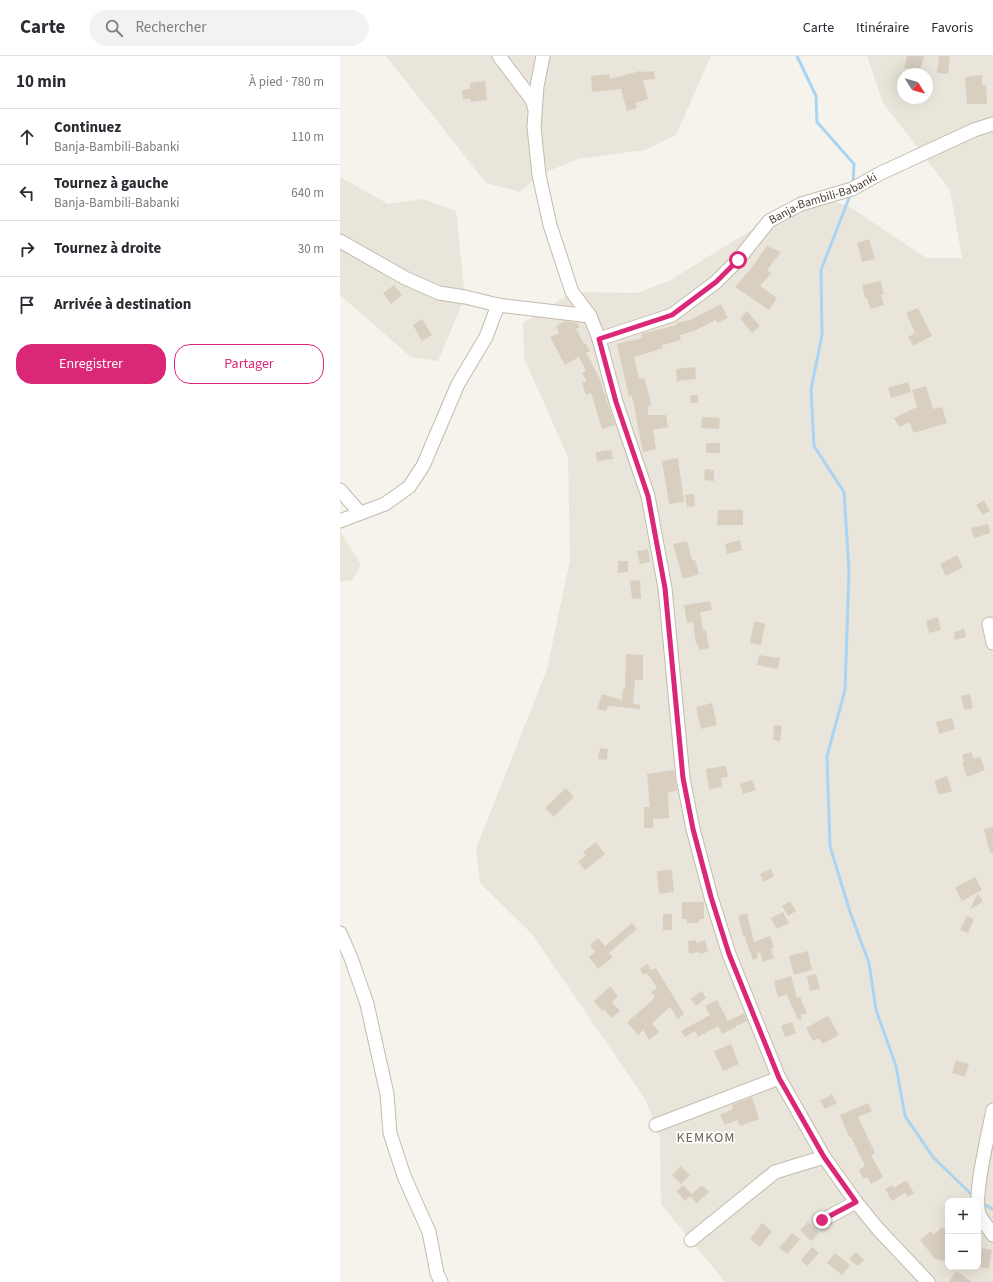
<!DOCTYPE html>
<html lang="fr">
<head>
<meta charset="utf-8">
<style>
  :root { --surface:#fff; --page:#f2f2f3; --text:#2b2b33; --muted:#7c7c81; --line:#e1e1e2; --accent:#db2777 }
  body { margin:0; font-family:"Source Sans 3",sans-serif; background:var(--page); color:var(--text) }
  .controls { position:absolute; right:12px; bottom:12px; display:grid; overflow:hidden; border-radius:8px; box-shadow:0 4px 16px #0002 }
  .controls button { width:36px; height:36px; display:grid; place-items:center; padding:0; border:0; border-bottom:1px solid var(--line); background:var(--surface); color:var(--text); font:20px sans-serif }
  .compass { position:absolute; left:557px; top:12px; width:36px; height:36px; border-radius:50%; background:var(--surface); box-shadow:0 4px 16px #0002; rotate:127deg }
  .stop { position:absolute; width:12px; height:12px; margin:-9px; border:3px solid #db2777; border-radius:50%; background:#fff }
  .stop.end { background:#db2777; border-color:#fff; box-shadow:0 1px 4px #0008 }
  .list { margin:0; padding:0; list-style:none }
  h2 { display:flex; justify-content:space-between; align-items:center; height:52px; margin:0; padding:0 16px; font-size:17px }
  h2 small { font-size:13px; font-weight:400; color:var(--muted) }
  .list li { display:grid; grid-template-columns:26px 1fr auto; gap:12px; align-items:center; box-sizing:border-box; height:56px; padding:0 16px; border-top:1px solid var(--line) }
  .list b { display:block; font-size:15px; white-space:nowrap }
  .list p { margin:0; font-size:13px; white-space:nowrap; color:var(--muted) }
  .list em { font-size:13px; font-style:normal; color:var(--muted) }
  .actions { display:flex; gap:8px; padding:12px 16px }
  .actions a { flex:1; padding:9px 0; border:1px solid var(--accent); border-radius:16px; text-align:center; font-size:14px; color:var(--accent) }
  .actions .main { background:var(--accent); color:#fff }
  .icon { flex:none; width:22px; height:22px; fill:none; stroke:currentColor; stroke-width:2; stroke-linecap:round; stroke-linejoin:round }
  .map { position:relative; flex:none; width:653px; height:1226px; overflow:hidden }
  header { display:flex; align-items:center; gap:24px; box-sizing:border-box; height:56px; padding:0 20px; background:var(--surface); border-bottom:1px solid var(--line) }
  header strong { font-size:19px }
  nav { display:flex; gap:22px; margin-inline-start:auto; font-size:14px }
  .search { width:280px; height:36px; background:var(--page); display:flex; align-items:center; gap:10px; box-sizing:border-box; padding:0 14px; border-radius:22px; color:var(--muted); font-size:15px }
  main { display:flex }
  aside { flex:1; background:var(--surface) }
  .map>svg:first-child { display:block }
  .residential { fill:#eae5da; fill-rule:evenodd }
  .lines { fill:none; stroke-linecap:round; stroke-linejoin:round }
  .stream { stroke:#a9d4f2; stroke-width:3 }
  .building { fill:#d8cfc1 }
  .minor-casing { stroke:#c2bbae; stroke-width:15 }
  .minor { stroke:#fff; stroke-width:13 }
  .route { stroke:#db2777; stroke-width:5 }
  .labels { text-anchor:middle; stroke-width:3.5; stroke-linejoin:round; paint-order:stroke }
  .street-label { font-size:12px; fill:#4b4439; stroke:#fff }
  .quarter-label { font-size:14px; letter-spacing:1px; fill:#6e6250; stroke:#fff }
</style>
</head>
<body>
<header>
<strong>Carte</strong>
<div class="search"><svg class="icon" aria-label="search" viewBox="0 0 24 24"><circle cx="10" cy="10" r="6"/><path d="M15 15l6 6"/></svg>Rechercher</div>
<nav><a>Carte</a><a>Itinéraire</a><a>Favoris</a></nav>
</header>
<main>
<aside>
<h2>10 min<small>À pied · 780 m</small></h2>
<ul class="list">
<li><svg class="icon" aria-label="ahead" viewBox="0 0 24 24"><path d="M12 20V5M6 11l6-6 6 6"/></svg><div><b>Continuez</b><p>Banja-Bambili-Babanki</p></div><em>110 m</em></li>
<li><svg class="icon" aria-label="left" viewBox="0 0 24 24"><path d="M17 20v-9H6M10 6l-5 5 5 5"/></svg><div><b>Tournez à gauche</b><p>Banja-Bambili-Babanki</p></div><em>640 m</em></li>
<li><svg class="icon" aria-label="right" viewBox="0 0 24 24"><path d="M7 20v-9h11M14 6l5 5-5 5"/></svg><div><b>Tournez à droite</b></div><em>30 m</em></li>
<li><svg class="icon" aria-label="arrive" viewBox="0 0 24 24"><path d="M6 21V4h12l-3 4 3 4H6"/></svg><div><b>Arrivée à destination</b></div></li>
</ul>
<div class="actions"><a class="main">Enregistrer</a><a>Partager</a></div>
</aside>
<div class="map">
<svg width="653" height="1226" viewBox="0 0 653 1226">
  <rect width="100%" height="100%" fill="#f6f3ec"/>
  <path class="residential" d="M46,0H371L336,79L305,94L238,103L199,119L180,136L146,127Z
    M527,0H653V1226H385L321,1148L320,1080L305,1043L192,878L140,827L136,793L207,613L230,504L228,401L184,302L183,267L232,236L297,237L329,225L442,155L475,142L507,149L586,202H622L610,134L543,47ZM563,18H587V42H563ZM608,1145H638V1211H608Z
    M0,121L48,148L83,143L116,155L125,241L98,305L71,301L0,239Z
    M0,475L21,509L12,524L0,526Z"/>
  <g class="lines">
    <path class="stream" d="M457,0L476,40L477,66L514,108L513,128
      M511,137L481,214L482,279L471,333L474,390L504,436L509,515L505,634L487,700L490,790L510,856L529,907L536,954L556,1010L565,1060L593,1101L634,1141
      M641,1147L653,1153"/>
  </g>
  <path class="building" d="M567,0H584L580,15L564,12Z
    M599,0H610L608,18L597,17Z
    M300,15L301,16L314,15L315,23L303,24L308,43L295,47L297,52L287,55L281,33L252,36L251,20L269,18L270,23Z
    M642,19V29H646L647,48H627L625,21Z
    M145,25L147,44L131,46V43H123L122,34L130,33V27Z
    M529,183L535,203L522,206L517,187Z
    M427,190L441,196L427,214L431,217L420,230L437,242L429,254L395,231L409,215Z
    M541,225L544,238L541,239L544,249L530,253L527,242H525L522,229Z
    M54,229L62,239L51,248L43,237Z
    M381,248L388,262L377,267L376,264L354,275L340,279L341,284L322,289L323,292L294,301L299,323L304,322L309,339L311,350H308V359H326L328,371L313,374L316,393L303,396L292,340L289,341L277,288L302,282L301,278L337,269L336,267L350,264Z
    M578,252L592,280L573,290L568,281L575,277L566,257Z
    M407,255L420,270L412,277L400,262Z
    M82,263L92,279L82,285L73,269Z
    M225,265L237,267L240,271L236,273L244,288H246L250,295L246,297L259,321L275,369L262,373L251,337L246,339L242,327L247,325L242,317L246,315L239,301L225,309L210,281L219,277L216,270Z
    M355,311L356,323L337,325L336,313Z
    M568,326L571,336L551,342L548,332Z
    M586,330L593,353L602,351L607,367L573,377L570,366L559,371L554,362L577,351L572,334Z
    M350,339H358V347H351Z
    M362,361L380,362L379,373L361,372Z
    M366,387H380V397H366Z
    M271,394L273,403L257,405L256,396Z
    M338,402L344,446L329,448L322,405Z
    M365,413L374,414V425L364,424Z
    M354,438L355,450L347,451L345,439Z
    M644,444L650,455L643,459L636,449Z
    M378,454H403V469H377Z
    M648,468L650,477L634,482L631,472Z
    M400,484L402,494L387,498L385,488Z
    M347,485L352,504H355L359,518L343,523L333,488Z
    M308,493L310,506L300,508L297,495Z
    M617,499L623,511L606,520L600,508Z
    M278,505H288V516L278,517Z
    M300,524L301,542L292,543L290,525Z
    M370,545L372,554L360,556L363,574H366L369,592L359,594L358,588H356L353,566L347,567L344,549Z
    M598,561L601,574L589,577L586,565Z
    M414,565L425,568L421,589L410,587Z
    M624,573L626,581L615,584L614,576Z
    M286,598L303,599V624H295L293,647L300,649V653L268,650L266,655L257,653L262,638L282,644L283,633H285Z
    M419,599L440,602L438,613L417,609Z
    M630,638L633,652L624,654L621,640Z
    M372,647L377,669L361,673L356,651Z
    M612,662L615,673L599,678L596,666Z
    M434,669L442,670L440,685L433,684Z
    M260,692L268,693L267,704L258,703Z
    M631,696L634,703L640,701L645,714L627,721L622,707L624,706L622,699Z
    M386,710L388,721L381,722L382,731L369,733L366,713Z
    M334,714L337,735L328,736L329,762L313,763V772H304V751H310L307,718Z
    M607,720L612,735L599,739L594,725Z
    M412,724L416,734L403,738L400,728Z
    M226,732L234,741L214,761L205,752Z
    M653,771V797H650L644,773Z
    M256,786L265,798L245,814L238,806L246,799L243,796Z
    M431,813L434,820L424,826L420,818Z
    M332,814L334,836L319,838L317,815Z
    M635,821L642,834L622,845L615,832Z
    M638,837L643,846L630,853Z
    M450,845L456,855L448,860L442,850Z
    M342,846H364V863H359V867H347V863H342Z
    M443,856L449,867L437,873L431,862Z
    M407,857L414,886L430,880L434,891L431,893L434,902L423,906L420,896L417,897L418,902L413,904L404,879H403L398,860Z
    M323,858H332V874H323Z
    M627,860L634,863L628,877L620,874Z
    M292,867L297,873L269,897L273,901L258,913L249,901L255,896L250,889L258,882L265,890Z
    M356,884V887L365,884L368,895L360,898L359,896L349,898L348,885Z
    M468,895L472,914L454,919L449,900Z
    M307,908L311,914L316,912L344,958L338,963L330,951L312,967L319,976L309,984L303,974L298,979L287,966L313,944L312,943L315,941L311,936L317,932L307,917L303,919L300,913Z
    M476,918L480,933L470,935L467,920Z
    M451,920L457,942L460,941L467,957L461,959L462,963L458,964L447,939L438,941L434,925Z
    M270,930L278,940L272,946L280,955L271,962L264,953L262,955L254,945Z
    M362,935L366,942L356,950L351,943Z
    M377,944L388,965L404,957L407,965L396,970V971L382,978L378,970L358,981L355,975L345,981L341,975L370,959L365,950Z
    M488,960L499,979L482,988L479,982L473,985L466,972Z
    M452,966L456,977L445,981L441,970Z
    M391,988L399,1008L383,1015L374,995Z
    M616,1004L629,1008L625,1021L612,1017Z
    M492,1038L497,1047L485,1053L480,1045Z
    M412,1041L419,1063L400,1070L397,1064L385,1069L380,1059L393,1053L392,1049Z
    M528,1047L532,1055L518,1061L535,1097L531,1099L543,1121L531,1128L527,1121L524,1123L519,1114L525,1110L511,1081H509L500,1059Z
    M341,1110L350,1119L341,1128L332,1119Z
    M566,1124L574,1137L568,1141L565,1137L552,1145L545,1133L552,1129L554,1132Z
    M343,1129L352,1138L362,1129L369,1136L357,1147L350,1140L345,1145L336,1135Z
    M468,1166L479,1177L471,1185L460,1174Z
    M422,1167L432,1175L420,1191L410,1183Z
    M602,1171L608,1176V1206L595,1203L580,1184L591,1175L594,1179Z
    M452,1177L460,1183L447,1198L439,1192Z
    M472,1191L479,1197L467,1210L461,1204Z
    M642,1192L652,1194L649,1213L639,1211Z
    M516,1196L524,1204L518,1210L509,1203Z
    M495,1197L510,1209L502,1219L487,1207Z
    M616,1215L632,1226H609Z"/>
  <g class="lines">
    <defs>
      <g id="minor">
        <path d="M159,0L193,45L194,51"/>
        <path d="M203,0L197,30L194,71L199,119L210,169L232,236L250,260L259,283"/>
        <path d="M0,185L65,222L99,237L125,241L158,249L250,260"/>
        <path d="M0,434L20,457"/>
        <path d="M0,465L45,448L69,431L83,410L118,328L146,281L158,249"/>
        <path d="M649,568L653,587"/>
        <path d="M0,877L11,902L27,948L47,1038L50,1077L64,1120L89,1176L97,1217L101,1226"/>
        <path d="M653,1054C649,1076 633,1139 639,1158C642,1165 649,1172 653,1179"/>
        <path d="M316,1069L439,1022"/>
        <path d="M483,1164L516,1146"/>
        <path d="M351,1184L435,1116L484,1101"/>
        <path id="s1" d="M588,1226L538,1173L516,1146L484,1101L439,1022L389,898L371,841L353,773L343,722L325,532L308,440L276,346L259,283L332,259L376,226L398,204L429,165L461,148L512,133L541,117L634,74L653,68"/>
      </g>
    </defs>
    <use href="#minor" class="minor-casing"/>
    <use href="#minor" class="minor"/>
  </g>
  <g class="lines">
    <path class="route" d="M398,204L376,226L332,259L259,283L276,346L308,440L325,532L343,722L353,773L371,841L389,898L439,1022L484,1101L516,1146L482,1164"/>
  </g>
  <g class="labels">
    <g class="street-label">
      <text dy="4" stroke="none"><textPath href="#s1" startOffset="1290">Banja-Bambili-Babanki</textPath></text>
    </g>
    <g class="quarter-label">
      <text x="366" y="1086">KEMKOM</text>
    </g>
  </g>
</svg>
<div class="controls">
<button>+</button>
<button>−</button>
</div>
<svg class="compass" viewBox="-18 -18 36 36"><path d="M0-13l5 13h-10z" fill="#e53935"/><path d="M0 13l5-13h-10z" fill="#7c7c81"/></svg>
<div class="stop" style="left:398px;top:204px"></div>
<div class="stop end" style="left:482px;top:1164px"></div>
</div>
</main>
</body>
</html>
